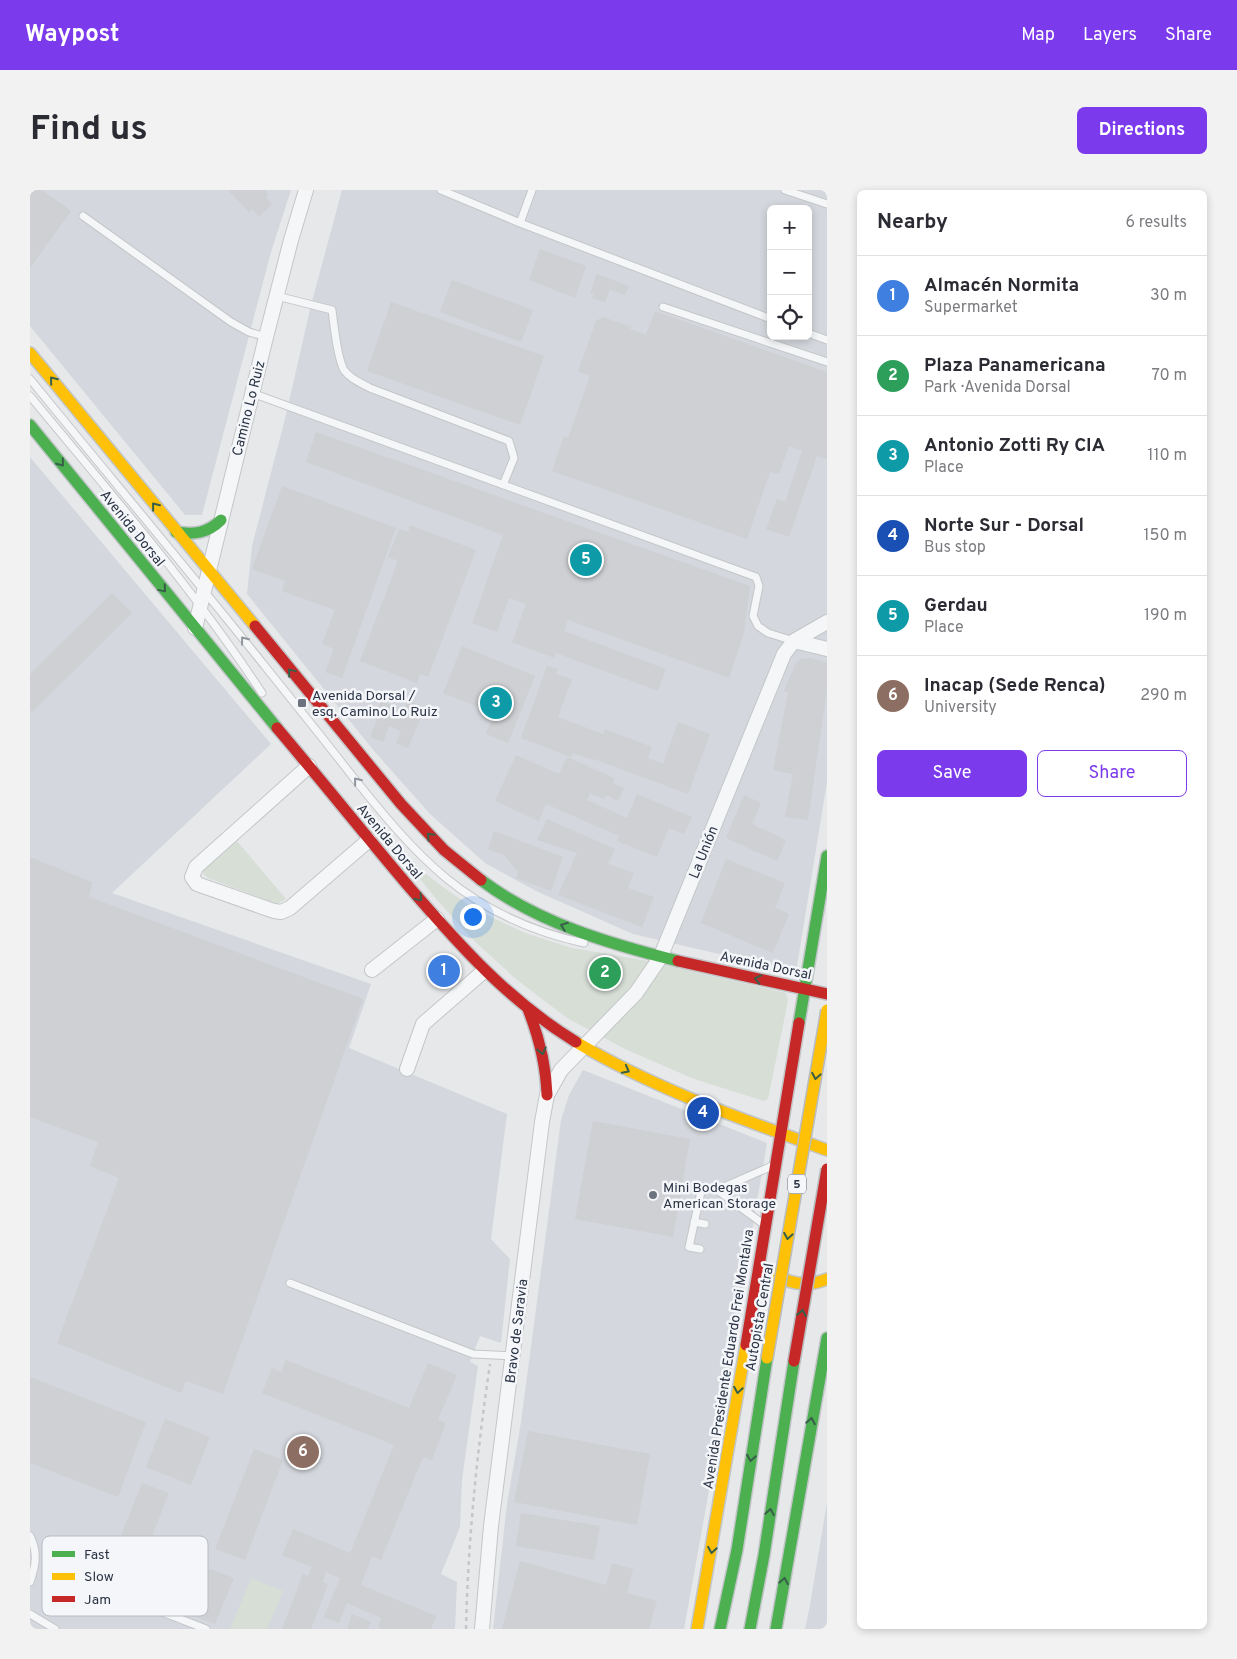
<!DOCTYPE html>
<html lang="en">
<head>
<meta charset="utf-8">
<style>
  :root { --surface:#fff; --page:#f2f2f3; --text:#2b2b33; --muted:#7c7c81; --line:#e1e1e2; --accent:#7c3aed }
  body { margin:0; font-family:Overpass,sans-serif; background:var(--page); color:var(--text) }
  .controls { position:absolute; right:15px; top:15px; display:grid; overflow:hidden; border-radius:8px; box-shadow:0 2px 8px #0003 }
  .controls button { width:45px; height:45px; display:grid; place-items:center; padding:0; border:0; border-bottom:1px solid var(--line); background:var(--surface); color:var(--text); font:25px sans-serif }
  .you { position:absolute; left:442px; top:726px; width:18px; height:18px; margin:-12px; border:4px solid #fff; border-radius:50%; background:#1a73e8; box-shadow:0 0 0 8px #1a73e833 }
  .badge { display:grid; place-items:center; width:32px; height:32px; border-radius:50%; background:var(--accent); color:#fff; font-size:16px; font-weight:700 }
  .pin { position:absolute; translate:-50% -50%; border:2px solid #fff; box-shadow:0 1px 5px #0006 }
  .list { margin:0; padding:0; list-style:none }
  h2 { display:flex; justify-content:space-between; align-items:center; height:65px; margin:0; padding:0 20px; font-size:21px }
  h2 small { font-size:16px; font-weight:400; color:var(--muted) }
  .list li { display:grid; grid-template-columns:32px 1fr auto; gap:15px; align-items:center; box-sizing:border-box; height:80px; padding:0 20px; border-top:1px solid var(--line) }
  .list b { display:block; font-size:19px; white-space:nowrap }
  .list p { margin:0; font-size:16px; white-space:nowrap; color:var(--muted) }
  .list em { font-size:16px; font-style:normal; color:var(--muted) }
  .actions { display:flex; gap:10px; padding:15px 20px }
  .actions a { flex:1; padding:11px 0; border:1px solid var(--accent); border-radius:8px; text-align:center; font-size:18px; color:var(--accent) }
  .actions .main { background:var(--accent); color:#fff }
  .icon { flex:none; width:28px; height:28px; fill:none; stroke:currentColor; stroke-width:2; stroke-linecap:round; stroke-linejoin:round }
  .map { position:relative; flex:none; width:797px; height:1439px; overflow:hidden; border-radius:8px }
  header { display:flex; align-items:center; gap:30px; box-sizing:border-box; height:70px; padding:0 25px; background:var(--accent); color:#fff }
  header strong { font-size:24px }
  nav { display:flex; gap:28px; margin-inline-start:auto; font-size:18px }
  .intro { display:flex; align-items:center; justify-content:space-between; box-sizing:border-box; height:120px; padding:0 30px }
  h1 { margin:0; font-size:35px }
  .button { padding:12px 22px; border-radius:8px; background:var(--accent); color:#fff; font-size:18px; font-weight:700 }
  main { display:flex; gap:30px; padding:0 30px }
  aside { flex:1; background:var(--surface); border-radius:8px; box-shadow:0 2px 8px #0003 }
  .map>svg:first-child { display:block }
  .built { fill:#d4d7dd; fill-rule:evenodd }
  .green { fill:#d6ded6 }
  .building { fill:#ced0d3 }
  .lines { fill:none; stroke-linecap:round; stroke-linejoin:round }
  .lane-casing { stroke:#c4c6c8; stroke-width:9 }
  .street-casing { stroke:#c4c6c8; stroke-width:16 }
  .fast-casing { stroke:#c2c5c8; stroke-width:14 }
  .slow-casing { stroke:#c2c5c8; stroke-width:14 }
  .jam-casing { stroke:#c2c5c8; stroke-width:14 }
  .path { stroke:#c5c6ca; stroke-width:2.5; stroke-dasharray:4 4; stroke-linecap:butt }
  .lane { stroke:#f5f6f7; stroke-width:7 }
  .street { stroke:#f5f6f7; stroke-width:14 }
  .fast { stroke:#4caf50; stroke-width:11 }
  .slow { stroke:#ffc107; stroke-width:11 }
  .jam { stroke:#c62828; stroke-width:11 }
  .slow-bridge-casing { stroke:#b8bbbf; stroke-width:14; stroke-linecap:butt }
  .jam-bridge-casing { stroke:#b8bbbf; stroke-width:14; stroke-linecap:butt }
  .slow-bridge { stroke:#ffc107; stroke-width:11 }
  .jam-bridge { stroke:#c62828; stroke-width:11 }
  .oneway { stroke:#375f49 }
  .oneway2 { stroke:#90959e }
  .poi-dot { fill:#6c737f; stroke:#f4f6f9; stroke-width:2 }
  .labels { text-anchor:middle; stroke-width:5; stroke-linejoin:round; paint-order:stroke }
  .shield { fill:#f4f6f9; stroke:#676e7b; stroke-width:1 }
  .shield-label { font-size:12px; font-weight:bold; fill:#2b3445 }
  .street-label { font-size:14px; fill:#2b3445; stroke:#f4f6f9 }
  .poi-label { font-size:14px; fill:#2b3445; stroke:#f4f6f9; text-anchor:start }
  .key { fill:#f4f6f9; stroke:#b8bcc3; stroke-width:1 }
  .key-label { font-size:14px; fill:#2b3445 }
</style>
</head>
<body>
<header>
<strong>Waypost</strong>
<nav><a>Map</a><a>Layers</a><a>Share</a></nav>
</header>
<div class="intro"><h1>Find us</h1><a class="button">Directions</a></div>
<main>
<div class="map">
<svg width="797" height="1439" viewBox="0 0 797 1439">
  <rect width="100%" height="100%" fill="#e6e8ea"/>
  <path class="built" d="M0,0H261L241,62L172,325H155L0,136Z
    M312,0H797V592L766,782L603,744L506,701L455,673L400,624L345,562L217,404L222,356L256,225L281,115ZM741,19H778V146H741Z
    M0,267L241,554L82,703L341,794L319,858L477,924L461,1049L480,1069L471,1153L450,1146L440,1172L448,1176L432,1290L430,1337L411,1384L427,1392L425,1439H0Z
    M553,880L737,953L715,1082L703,1168L654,1439H463L477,1314L491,1232L531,930L539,905Z
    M797,1312V1439H775L780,1415Z"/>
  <path class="green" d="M206,650L256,709L247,714L178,688L173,684V680Z
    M368,661L410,695L446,720L495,743L542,758L612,770L756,803L758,811L738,909L734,911L664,889L595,859L537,828L486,789L440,747L402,704Z
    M221,1388L253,1401L237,1439H200Z"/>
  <path class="building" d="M0,0H12L41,21L0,78Z
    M198,0H235L238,4L236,7L242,14L229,27L222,19L219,22Z
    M510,59L556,76L545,108L499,90Z
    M567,84L599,96L595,105L580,99L575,112L562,108L564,104L560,103Z
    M422,90L503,120L491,152L410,122Z
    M361,112L514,166L490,235L337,181Z
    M625,121L797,182V269L787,266L759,347L736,339L747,309L755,312L772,261L759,256L749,284L740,282L717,349L522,281L534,246L538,248L560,186L548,181L566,131L573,127L601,137L600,139L616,145Z
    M286,242L720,396L714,443L699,488L538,430L534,441L636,479L628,501L526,463L524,468L482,452L496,414L479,408L467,442L442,433L473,345L276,272Z
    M252,296L366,338L312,488L295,482L304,459L292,454L305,420L252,401L255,391L222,379Z
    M380,335L446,360L398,487L390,484L387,493L330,471L368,371L358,367L369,339L378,342Z
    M82,403L102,423L2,522L0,520V484Z
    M432,456L505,486L478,553L456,544L464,523L413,503Z
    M781,468L797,473V499L778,630L755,627L763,584L743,580L758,502L754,501L765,475L770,469Z
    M517,476L528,479L526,484L542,489L528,527L573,544L575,539L622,557L618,568L633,574L648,532L680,544L658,604L564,569L563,570L543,563L541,567L491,548Z
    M378,510L395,517L378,558L366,553L371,541L359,536L353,552L340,547L347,530L344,528L351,511L374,520Z
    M486,565L529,584L537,567L584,588L583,593L594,598L588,611L576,605L574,609L560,603L557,610L597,628L607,604L662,627L654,644L639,638L627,667L587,651L589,646L516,614L509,631L465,611Z
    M714,605L731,613L722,634L756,650L747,671L696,648Z
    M517,629L585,659L578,674L604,683L598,698L624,707L612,737L528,705L547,663L507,650Z
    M464,641L533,667L521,701L486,688L488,682L474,665L458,659Z
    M0,667L62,692L59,707L333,809L193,1204L156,1191L151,1203L27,1153L89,988L60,976L68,952L0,927Z
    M696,669L755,693L745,718L759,724L743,763L671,733Z
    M415,776L421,785L408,794L402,785Z
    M563,931L660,949L643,1047L545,1029Z
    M256,1170L379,1218L398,1173L427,1185L408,1230L416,1233L402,1270L393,1267L351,1370L342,1366L331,1395L406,1426L401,1439H353L348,1437L351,1428L317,1413L309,1433L294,1427L310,1388L296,1382L293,1392L298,1394L281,1439H252L273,1384L278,1386L282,1377L252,1365L263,1339L320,1363L364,1255L232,1203L242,1178L251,1182Z
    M0,1187L116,1232L88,1307L0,1273Z
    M135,1229L180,1247L161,1295L116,1277Z
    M498,1241L620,1264L607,1335L484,1312Z
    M224,1259L253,1270L215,1370L185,1359Z
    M112,1293L139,1303L102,1396L75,1385Z
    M491,1323L570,1336L564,1370L486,1356Z
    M159,1371L204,1388L185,1434L141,1417Z
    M490,1371L576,1395L582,1373L603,1379L597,1403L627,1411L619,1439H472Z
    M322,1424L341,1432L338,1439H317Z"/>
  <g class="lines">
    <defs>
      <path id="lane" d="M411,0L490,33L741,129
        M755,0L797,14
        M53,26L201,132L219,142L236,147
        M490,33L502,0
        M247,106L302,120C304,135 307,168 314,180C320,189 331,193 340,198L479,251L484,268L473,295
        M633,117L797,172
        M778,143L797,150
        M0,189C79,286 160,382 238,480C266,515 295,551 323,587C352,623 381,659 416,688C455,720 504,742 554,753
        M222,203L726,387L729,396L723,426L728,436L738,443L764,451
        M0,206C80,303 163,398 232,503
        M687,1000L742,976
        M664,1032L675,1034
        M670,1059L659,1057L672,997L687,1000L732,1033
        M260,1093L443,1164L483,1166
        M0,1346C8,1362 6,1375 0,1392
        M70,1379L72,1392L83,1403L176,1439
        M0,1424L25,1439"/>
      <path id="street" d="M165,438L236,147L261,50L276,0
        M764,451L797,459
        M279,576L166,677L162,687L167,694L244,721L251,722L260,718L339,650
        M342,780L407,729
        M377,879L393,834L454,781
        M452,1439L461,1336L512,932L517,905L531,880L606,803L630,768L754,464L764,451L797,432"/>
      <path id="fast" d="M0,235L247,538
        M146,342C164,345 178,343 191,330
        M451,690C508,733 580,754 648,771
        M769,833L797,666
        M690,1439L707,1360L737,1168
        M720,1439L734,1365L764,1171
        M746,1439L797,1148"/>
      <path id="slow" d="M0,163L225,436
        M546,852C625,899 711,929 797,960
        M738,1079C756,1094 775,1098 797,1089
        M667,1439L716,1155"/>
      <path id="jam" d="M225,436L371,614L414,660L451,690
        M247,538C292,591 335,645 380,698C431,757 479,811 546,852
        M648,771L797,804
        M498,819C509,847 516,875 517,905
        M716,1155L769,833"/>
    </defs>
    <use href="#lane" class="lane-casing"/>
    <use href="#street" class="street-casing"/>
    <use href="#fast" class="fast-casing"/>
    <use href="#slow" class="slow-casing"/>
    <use href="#jam" class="jam-casing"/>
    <path class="path" d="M436,1439C438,1350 447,1262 460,1174"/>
    <use href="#lane" class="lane"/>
    <use href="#street" class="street"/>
    <use href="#fast" class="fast"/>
    <use href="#slow" class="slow"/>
    <use href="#jam" class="jam"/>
    <defs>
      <path id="slow-bridge" d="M737,1168L797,820"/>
      <path id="jam-bridge" d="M764,1171L797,979"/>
    </defs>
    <use href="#slow-bridge" class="slow-bridge-casing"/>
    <use href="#jam-bridge" class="jam-bridge-casing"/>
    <use href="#slow-bridge" class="slow-bridge"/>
    <use href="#jam-bridge" class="jam-bridge"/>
  </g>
  <defs><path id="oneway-chevron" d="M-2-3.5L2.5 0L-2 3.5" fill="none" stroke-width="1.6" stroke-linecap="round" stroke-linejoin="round" transform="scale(1.25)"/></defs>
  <g class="oneway">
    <use href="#oneway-chevron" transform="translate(23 190) rotate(-129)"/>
    <use href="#oneway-chevron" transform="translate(31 273) rotate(51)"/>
    <use href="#oneway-chevron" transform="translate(125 316) rotate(-129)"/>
    <use href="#oneway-chevron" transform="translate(133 399) rotate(50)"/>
    <use href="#oneway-chevron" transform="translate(261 482) rotate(-130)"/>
    <use href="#oneway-chevron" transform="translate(400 646) rotate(-134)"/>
    <use href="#oneway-chevron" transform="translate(389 708) rotate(49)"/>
    <use href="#oneway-chevron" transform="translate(534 736) rotate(-159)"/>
    <use href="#oneway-chevron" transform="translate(728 789) rotate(-168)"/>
    <use href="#oneway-chevron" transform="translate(512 861) rotate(76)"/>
    <use href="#oneway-chevron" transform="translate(596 880) rotate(28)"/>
    <use href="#oneway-chevron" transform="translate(786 886) rotate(100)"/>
    <use href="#oneway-chevron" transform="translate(758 1046) rotate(100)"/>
    <use href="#oneway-chevron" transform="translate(772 1123) rotate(-80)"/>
    <use href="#oneway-chevron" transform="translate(708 1200) rotate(99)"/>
    <use href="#oneway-chevron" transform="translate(781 1231) rotate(-80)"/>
    <use href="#oneway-chevron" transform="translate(721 1268) rotate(99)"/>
    <use href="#oneway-chevron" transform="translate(740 1322) rotate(-81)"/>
    <use href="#oneway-chevron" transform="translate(682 1360) rotate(99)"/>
    <use href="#oneway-chevron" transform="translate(754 1391) rotate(-80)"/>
  </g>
  <g class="oneway2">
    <use href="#oneway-chevron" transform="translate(214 450) rotate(-128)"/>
    <use href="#oneway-chevron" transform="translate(327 591) rotate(-129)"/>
  </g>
  <g class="poi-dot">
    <rect x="267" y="508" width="10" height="10" rx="2.5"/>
    <circle cx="623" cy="1005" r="5"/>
  </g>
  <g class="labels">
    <rect class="shield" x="758" y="984.5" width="18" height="19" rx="4"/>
    <g class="shield-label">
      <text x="767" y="998">5</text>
    </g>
    <g class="street-label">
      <text transform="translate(218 218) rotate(-76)" y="5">Camino Lo Ruiz</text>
      <text transform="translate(103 338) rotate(51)" y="5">Avenida Dorsal</text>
      <text transform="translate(360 651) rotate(50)" y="5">Avenida Dorsal</text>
      <text transform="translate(673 662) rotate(-68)" y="5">La Unión</text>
      <text transform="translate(736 775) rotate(12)" y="5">Avenida Dorsal</text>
      <text transform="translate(729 1127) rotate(-80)" y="5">Autopista Central</text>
      <text transform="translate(486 1141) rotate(-83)" y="5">Bravo de Saravia</text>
      <text transform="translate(698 1169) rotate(-81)" y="5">Avenida Presidente Eduardo Frei Montalva</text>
    </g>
    <g class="poi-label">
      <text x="282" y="510">Avenida Dorsal /<tspan x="282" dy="16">esq. Camino Lo Ruiz</tspan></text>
      <text x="633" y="1002">Mini Bodegas<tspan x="633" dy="16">American Storage</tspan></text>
    </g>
  </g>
  <rect x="12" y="1346" width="166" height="80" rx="8" class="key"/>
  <rect x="22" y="1361" width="23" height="6" fill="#4caf50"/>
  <rect x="22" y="1383" width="23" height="7" fill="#ffc107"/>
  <rect x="22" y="1406" width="23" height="6" fill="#c62828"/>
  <g class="key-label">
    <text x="54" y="1369">Fast</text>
    <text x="54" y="1391">Slow</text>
    <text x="54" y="1414">Jam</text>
  </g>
</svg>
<div class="controls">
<button>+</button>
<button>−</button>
<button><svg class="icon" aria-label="locate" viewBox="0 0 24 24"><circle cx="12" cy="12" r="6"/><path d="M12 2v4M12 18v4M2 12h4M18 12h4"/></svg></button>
</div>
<div class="you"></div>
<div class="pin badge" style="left:414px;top:781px;background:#3f7fe0">1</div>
<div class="pin badge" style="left:575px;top:783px;background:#2e9e5b">2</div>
<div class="pin badge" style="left:466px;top:513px;background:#0f9aa8">3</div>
<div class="pin badge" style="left:673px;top:923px;background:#1a4fb4">4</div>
<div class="pin badge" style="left:556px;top:370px;background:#0f9aa8">5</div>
<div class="pin badge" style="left:273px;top:1262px;background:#8d6e63">6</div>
</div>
<aside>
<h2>Nearby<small>6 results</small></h2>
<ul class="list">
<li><span class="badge" style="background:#3f7fe0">1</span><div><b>Almacén Normita</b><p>Supermarket</p></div><em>30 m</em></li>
<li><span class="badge" style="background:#2e9e5b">2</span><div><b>Plaza Panamericana</b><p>Park · Avenida Dorsal</p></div><em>70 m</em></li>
<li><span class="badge" style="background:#0f9aa8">3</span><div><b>Antonio Zotti Ry CIA</b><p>Place</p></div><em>110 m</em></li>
<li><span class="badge" style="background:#1a4fb4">4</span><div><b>Norte Sur - Dorsal</b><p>Bus stop</p></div><em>150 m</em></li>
<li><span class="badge" style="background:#0f9aa8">5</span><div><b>Gerdau</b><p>Place</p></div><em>190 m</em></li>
<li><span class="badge" style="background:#8d6e63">6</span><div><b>Inacap (Sede Renca)</b><p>University</p></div><em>290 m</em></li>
</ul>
<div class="actions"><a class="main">Save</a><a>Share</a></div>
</aside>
</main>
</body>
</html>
